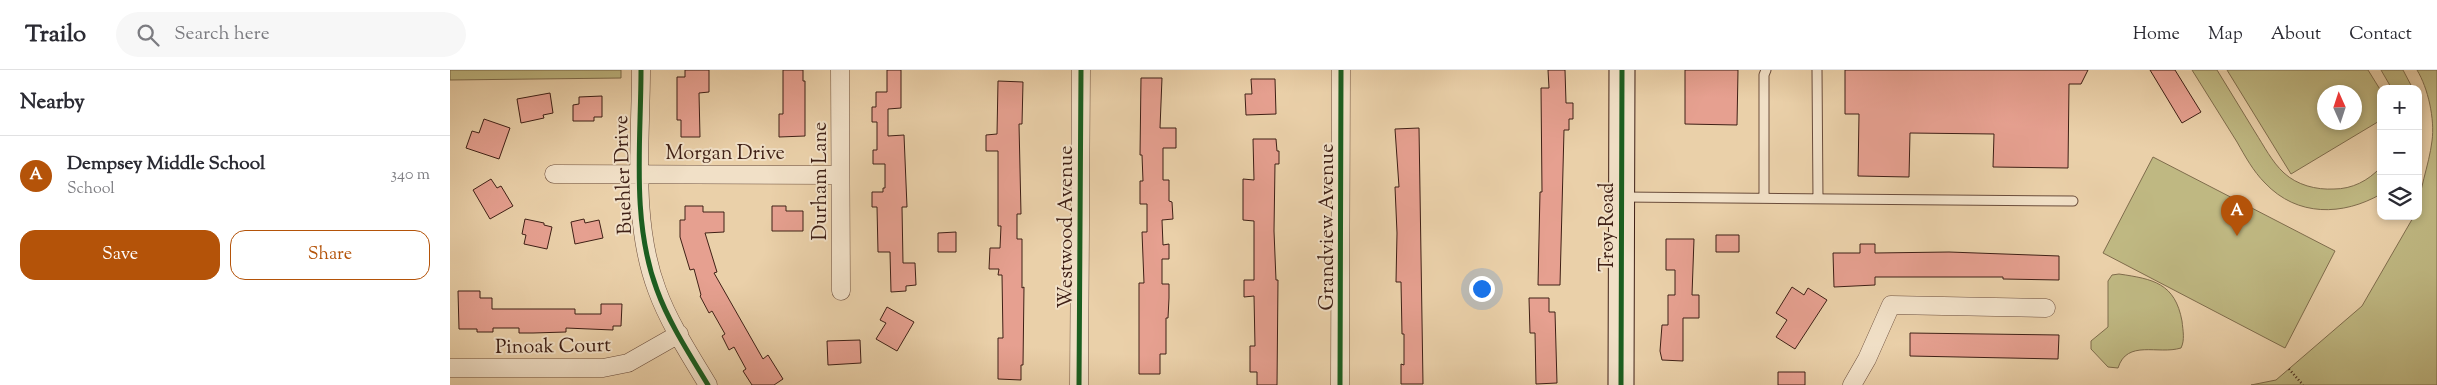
<!DOCTYPE html>
<html lang="en">
<head>
<meta charset="utf-8">
<style>
  :root { --surface:#fff; --page:#f7f7f7; --text:#2b2b33; --muted:#7c7c81; --line:#e1e1e2; --accent:#b45309 }
  body { margin:0; font-family:"Sorts Mill Goudy",serif; background:var(--page); color:var(--text) }
  .controls { position:absolute; right:15px; top:15px; display:grid; overflow:hidden; border-radius:10px; box-shadow:0 2px 8px #0003 }
  .controls button { width:45px; height:45px; display:grid; place-items:center; padding:0; border:0; border-bottom:1px solid var(--line); background:var(--surface); color:var(--text); font:25px sans-serif }
  .compass { position:absolute; left:1867px; top:15px; width:45px; height:45px; border-radius:50%; background:var(--surface); box-shadow:0 2px 8px #0003; rotate:357deg }
  .you { position:absolute; left:1031px; top:218px; width:18px; height:18px; margin:-12px; border:4px solid #fff; border-radius:50%; background:#1a73e8; box-shadow:0 0 0 8px #1a73e833 }
  .badge { display:grid; place-items:center; width:32px; height:32px; border-radius:50%; background:var(--accent); color:#fff; font-size:16px; font-weight:700 }
  .pin { position:absolute; translate:-50% -41px; filter:drop-shadow(0 1px 2px #0008) }
  .pin::after { content:''; position:absolute; top:26px; width:18px; height:15px; background:inherit; clip-path:polygon(0 0,100% 0,50% 100%) }
  .list { margin:0; padding:0; list-style:none }
  h2 { display:flex; justify-content:space-between; align-items:center; height:65px; margin:0; padding:0 20px; font-size:21px }
  h2 small { font-size:16px; font-weight:400; color:var(--muted) }
  .list li { display:grid; grid-template-columns:32px 1fr auto; gap:15px; align-items:center; box-sizing:border-box; height:80px; padding:0 20px; border-top:1px solid var(--line) }
  .list b { display:block; font-size:19px; white-space:nowrap }
  .list p { margin:0; font-size:16px; white-space:nowrap; color:var(--muted) }
  .list em { font-size:16px; font-style:normal; color:var(--muted) }
  .actions { display:flex; gap:10px; padding:15px 20px }
  .actions a { flex:1; padding:11px 0; border:1px solid var(--accent); border-radius:15px; text-align:center; font-size:18px; color:var(--accent) }
  .actions .main { background:var(--accent); color:#fff }
  .icon { flex:none; width:28px; height:28px; fill:none; stroke:currentColor; stroke-width:2; stroke-linecap:round; stroke-linejoin:round }
  .map { position:relative; flex:none; width:1987px; height:315px; overflow:hidden }
  header { display:flex; align-items:center; gap:30px; box-sizing:border-box; height:70px; padding:0 25px; background:var(--surface); border-bottom:1px solid var(--line) }
  header strong { font-size:24px }
  nav { display:flex; gap:28px; margin-inline-start:auto; font-size:18px }
  .search { width:350px; height:45px; background:var(--page); display:flex; align-items:center; gap:12px; box-sizing:border-box; padding:0 18px; border-radius:28px; color:var(--muted); font-size:19px }
  main { display:flex }
  aside { flex:1; background:var(--surface) }
  .map>svg:first-child { display:block }
  .green { fill:#bfb882; stroke:#7f6c4c; fill-rule:evenodd }
  .building { fill:#e6a090; stroke:#3f2016 }
  .lines { fill:none; stroke-linecap:round; stroke-linejoin:round }
  .lane-casing { stroke:#6a4c3b; stroke-width:11 }
  .street-casing { stroke:#6a4c3b; stroke-width:19 }
  .secondary-casing { stroke:#3f2016; stroke-width:27 }
  .path { stroke:#3f2016; stroke-width:2.5; stroke-dasharray:1 2.5; stroke-linecap:butt }
  .lane { stroke:#f1e0c7; stroke-width:9 }
  .street { stroke:#f1e0c7; stroke-width:18 }
  .secondary { stroke:#f1e0c7; stroke-width:25 }
  .cycleway-casing { stroke:#f1e0c7; stroke-width:8 }
  .cycleway { stroke:#1b5e20; stroke-width:5 }
  .labels { text-anchor:middle; stroke-width:4; stroke-linejoin:round; paint-order:stroke }
  .street-label { font-size:20px; fill:#3f2016; stroke:#f1e0c7 }
</style>
</head>
<body>
<header>
<strong>Trailo</strong>
<div class="search"><svg class="icon" aria-label="search" viewBox="0 0 24 24"><circle cx="10" cy="10" r="6"/><path d="M15 15l6 6"/></svg>Search here</div>
<nav><a>Home</a><a>Map</a><a>About</a><a>Contact</a></nav>
</header>
<main>
<aside>
<h2>Nearby<small></small></h2>
<ul class="list">
<li><span class="badge">A</span><div><b>Dempsey Middle School</b><p>School</p></div><em>340 m</em></li>
</ul>
<div class="actions"><a class="main">Save</a><a>Share</a></div>
</aside>
<div class="map">
<svg width="1987" height="315" viewBox="0 0 1987 315">
  <rect width="100%" height="100%" fill="#ead0a9"/>
  <filter id="stains"><feTurbulence type="fractalNoise" baseFrequency=".004" numOctaves="4"/><feColorMatrix values="0 0 0 0 .2 0 0 0 0 .09 0 0 0 0 .02 0 0 0 .5 -.17"/></filter>
  <radialGradient id="worn" r=".72"><stop offset=".6" stop-color="#630" stop-opacity="0"/><stop offset="1" stop-color="#630" stop-opacity=".3"/></radialGradient>
  <path class="green" d="M0,0H171V8L0,10Z
    M1742,0H1767C1780,21 1792,41 1805,62C1814,76 1822,92 1834,103C1847,115 1866,120 1884,119C1902,119 1918,111 1931,97V124C1893,146 1847,147 1815,113C1803,101 1795,86 1787,72C1772,48 1757,24 1742,0Z
    M1777,0H1918L1931,21V50L1841,104ZM1874,22H1904V52H1874Z
    M1931,0H1953L1963,19H1942Z
    M1967,0H1987V315H1801L1826,310L1912,236L1964,146H1968C1968,121 1979,96 1982,71C1985,49 1978,18 1967,0Z
    M1703,87L1885,181L1835,278L1653,183Z
    M1669,204C1703,209 1725,213 1732,251C1733,261 1735,270 1731,278C1708,285 1677,269 1668,298L1658,297L1641,279V271L1658,257V211L1662,205Z"/>
  <path class="building" d="M235,0H259V22L249,23L250,67H231V50H227V7H235Z
    M333,0H353V11H355V66L329,67V44H333Z
    M437,0H451V38L438,39V66L454,65L457,137H452L453,193H465L466,215L456,216V221L441,222L440,182H428L427,137H422V122H433V118H435V94H423V80H427V52H422V37H426V22H437Z
    M1098,0H1115L1116,33H1123V49H1119V60H1114L1110,215H1088L1090,122H1092L1091,18H1099Z
    M1235,0H1288L1287,55L1235,54Z
    M1395,0H1638L1631,14H1619L1618,98L1543,97L1544,64L1460,63L1459,107L1408,106L1409,44H1395Z
    M1700,0H1725L1751,42L1732,53Z
    M691,8H712L710,58H726V78H713V110H719V131L722,132L723,149L712,150L713,175L719,174V189H712V214H719V228L718,248H716V284H710V304H689V213H694L692,162H697V134H690V111H693L692,85H690Z
    M801,9H825L826,44L796,45L795,24H802Z
    M548,11L573,12L572,54H569L571,144H567V169H572V218L574,217L573,295H571V310L548,309V268H553L552,205H548L549,199H539L540,178H550L551,156H548V81H536V65L547,64Z
    M100,23L103,43L93,45L94,48L71,53L67,29Z
    M152,26V47H144V51H123V35L129,34V27Z
    M34,49L60,58L49,89L16,78L22,61L29,63Z
    M969,58L973,314H951V294L954,295V264H952L951,212H946L947,163L945,117H949L945,59Z
    M803,69H826L827,81H829V94H825L824,161L826,210H828L827,315H807V302H800V276H805L804,226L794,227V210H804V151L793,150V109L804,110Z
    M41,109L47,118L51,116L63,136L40,149L23,120Z
    M235,136H253V142H274V162L255,163L267,202L264,203L313,289L318,285L333,309L324,315H302L293,301L296,299L284,277L279,280L272,266L275,264L262,241L259,243L250,226L251,225L244,199L240,200L230,167V150H235Z
    M322,136H336V141H353V161H322Z
    M75,149L94,153V155L102,157L97,179L74,174L76,165L72,164Z
    M134,149L135,153L149,150L153,168L125,174L121,152Z
    M506,162V182H488V163Z
    M1266,165H1289V182H1266Z
    M1216,169H1244L1242,225H1249V248H1233V291L1212,290L1210,281L1212,255H1218V225H1225V200H1216Z
    M1410,174H1425V183L1499,182L1609,186V210L1553,209V207H1425V215L1384,217L1383,183H1410Z
    M1342,217L1354,225L1358,218L1377,230L1345,279L1326,267L1337,250L1326,243Z
    M8,221H30V228H42V239H125V244H151V234H172L171,256H163V260L116,258V262L83,263H69V258H43V262H27V259H9Z
    M1079,228H1099V242H1105L1107,313L1086,314L1085,263H1080Z
    M437,237L464,252L447,281L426,269L436,253L430,250Z
    M1460,263L1609,265L1608,289L1460,286Z
    M410,270L411,293L378,295L377,271Z
    M1328,302H1355V315H1328Z"/>
  <g class="lines">
    <defs>
      <path id="lane" d="M1367,0L1368,129
        M1173,127L1623,131
        M1314,128V5L1316,0"/>
      <path id="street" d="M191,0C191,72 181,151 207,220C219,253 240,285 258,315
        M390,0L391,221
        M104,104L389,105
        M0,298H153L178,293L229,264
        M629,315L631,0
        M890,315L891,0
        M1402,315L1417,289L1441,235L1596,238"/>
      <path id="secondary" d="M1171,315L1172,0"/>
    </defs>
    <use href="#lane" class="lane-casing"/>
    <use href="#street" class="street-casing"/>
    <use href="#secondary" class="secondary-casing"/>
    <path class="path" d="M1839,299L1853,315"/>
    <use href="#lane" class="lane"/>
    <use href="#street" class="street"/>
    <use href="#secondary" class="secondary"/>
    <defs>
      <path id="cycleway" d="M191,0C191,72 181,151 207,220C219,253 240,285 258,315
        M629,315L631,0
        M890,315L891,0
        M1171,315L1172,0"/>
    </defs>
    <use href="#cycleway" class="cycleway-casing"/>
    <use href="#cycleway" class="cycleway"/>
  </g>
  <g class="labels">
    <g class="street-label">
      <text x="275" y="89">Morgan Drive</text>
      <text transform="translate(172 105) rotate(-92)" y="7">Buehler Drive</text>
      <text transform="translate(369 111) rotate(-90)" y="7">Durham Lane</text>
      <text transform="translate(615 157) rotate(-90)" y="7">Westwood Avenue</text>
      <text transform="translate(876 157) rotate(-90)" y="7">Grandview Avenue</text>
      <text transform="translate(1156 157) rotate(-90)" y="7">Troy Road</text>
      <text transform="translate(103 275) rotate(-1)" y="7">Pinoak Court</text>
    </g>
  </g>
  <rect width="100%" height="100%" filter="url(#stains)"/>
  <rect width="100%" height="100%" fill="url(#worn)"/>
</svg>
<div class="controls">
<button>+</button>
<button>−</button>
<button><svg class="icon" aria-label="layers" viewBox="0 0 24 24"><path d="M12 4l9 5-9 5-9-5zM3 14l9 5 9-5"/></svg></button>
</div>
<svg class="compass" viewBox="-18 -18 36 36"><path d="M0-13l5 13h-10z" fill="#e53935"/><path d="M0 13l5-13h-10z" fill="#7c7c81"/></svg>
<div class="you"></div>
<div class="pin badge" style="left:1787px;top:166px">A</div>
</div>
</main>
</body>
</html>
